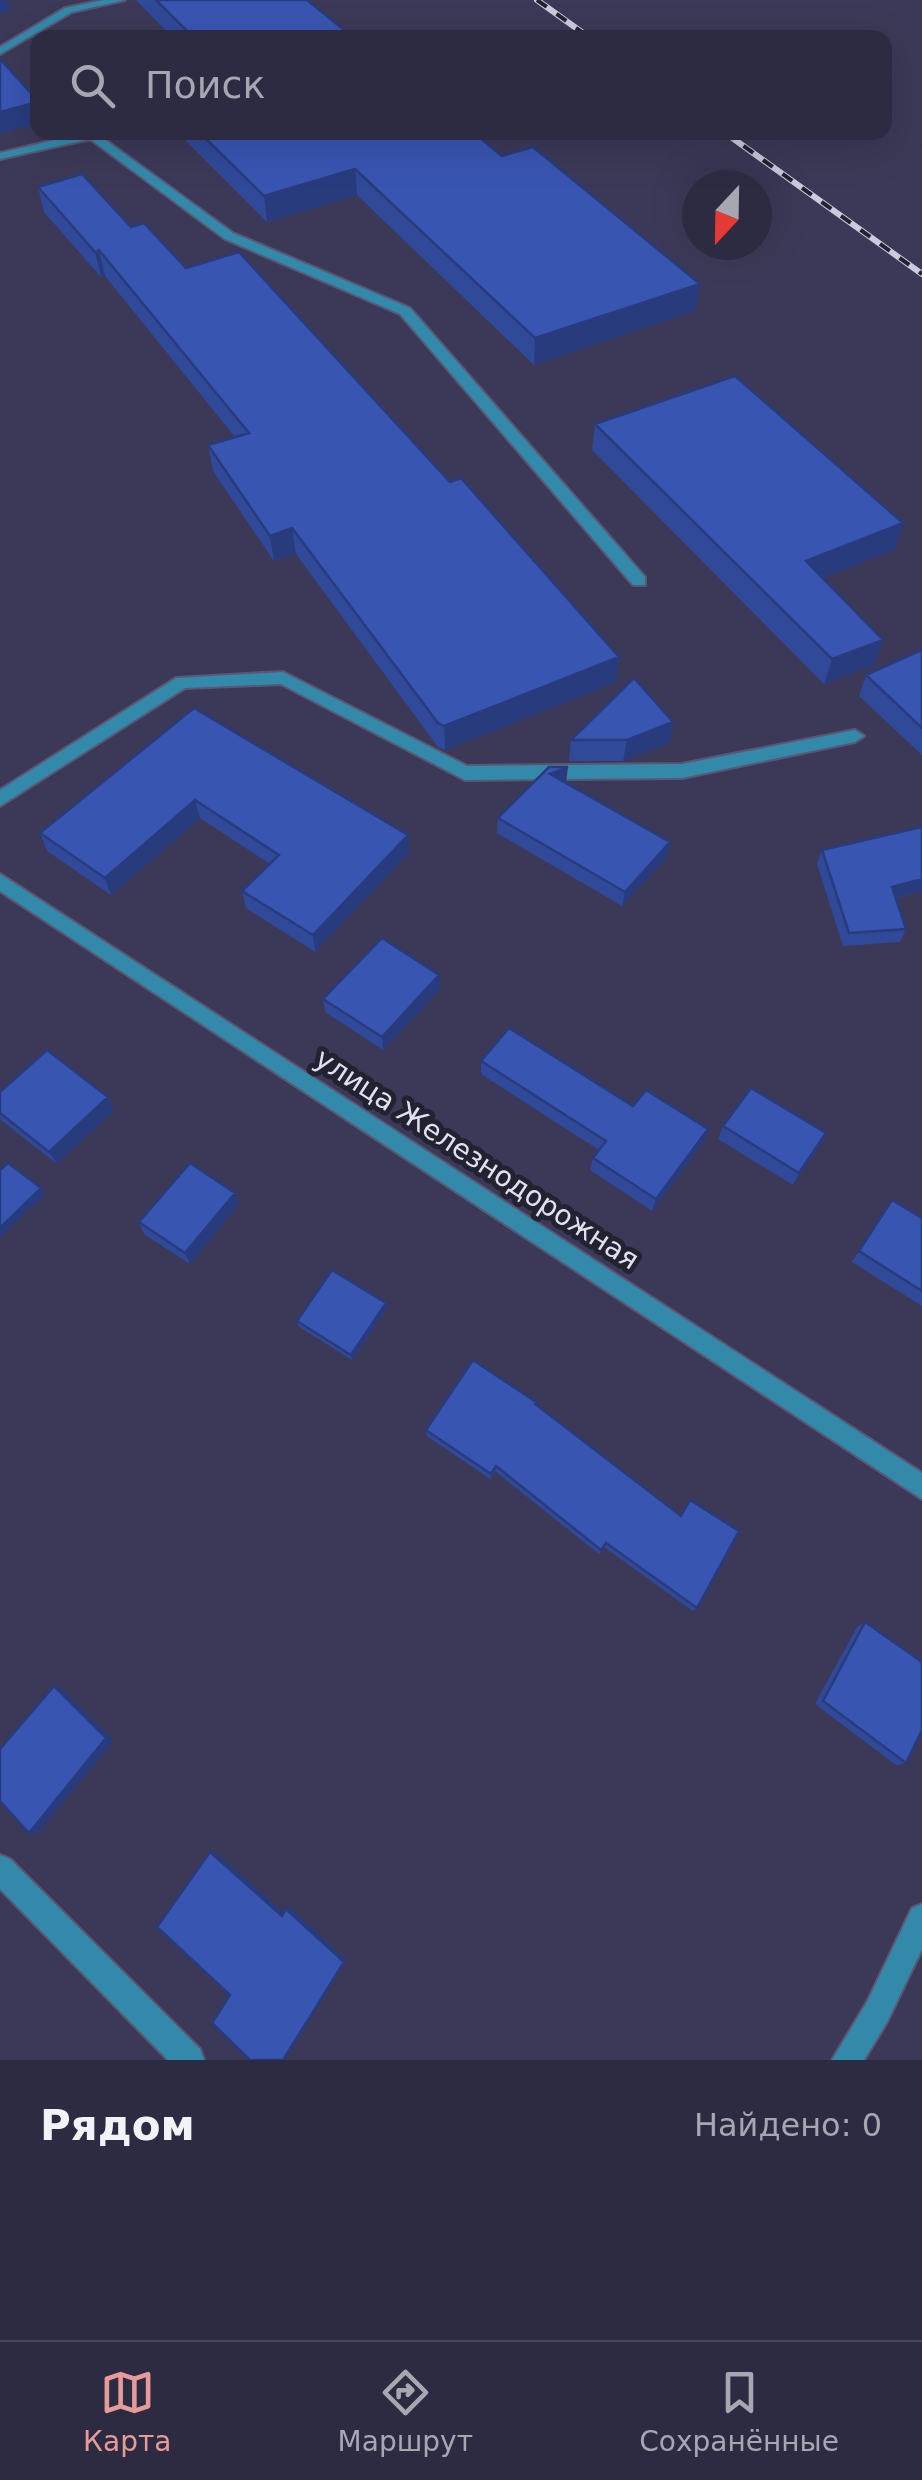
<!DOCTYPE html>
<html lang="ru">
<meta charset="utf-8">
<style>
:root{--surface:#2d2b42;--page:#353349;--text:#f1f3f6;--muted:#a7a7b2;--line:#48475b;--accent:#e69b98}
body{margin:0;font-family:"DejaVu Sans",sans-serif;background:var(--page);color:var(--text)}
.compass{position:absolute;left:682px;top:170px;width:90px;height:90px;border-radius:50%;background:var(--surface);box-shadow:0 10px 40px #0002;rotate:202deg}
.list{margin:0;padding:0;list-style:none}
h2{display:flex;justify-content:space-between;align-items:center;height:130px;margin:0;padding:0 40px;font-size:42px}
h2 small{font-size:32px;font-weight:400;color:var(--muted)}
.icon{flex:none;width:55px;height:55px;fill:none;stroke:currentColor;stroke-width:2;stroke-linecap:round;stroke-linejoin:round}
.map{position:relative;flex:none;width:922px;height:2060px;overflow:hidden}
.search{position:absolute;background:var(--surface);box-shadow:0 10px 40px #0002;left:30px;right:30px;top:30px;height:110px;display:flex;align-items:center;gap:25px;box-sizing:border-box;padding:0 35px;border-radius:20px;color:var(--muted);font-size:38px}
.sheet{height:280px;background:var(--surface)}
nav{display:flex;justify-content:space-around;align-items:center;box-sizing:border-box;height:140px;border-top:2px solid var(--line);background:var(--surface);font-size:28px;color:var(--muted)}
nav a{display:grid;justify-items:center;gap:5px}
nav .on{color:var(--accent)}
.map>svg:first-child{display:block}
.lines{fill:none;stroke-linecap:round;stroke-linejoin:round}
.lane-casing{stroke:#5a5774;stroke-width:4}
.street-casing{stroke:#5a5774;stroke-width:4}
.lane{fill:#3389aa;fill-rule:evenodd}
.street{fill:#3389aa;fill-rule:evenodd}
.rail-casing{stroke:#cbcadf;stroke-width:6}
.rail{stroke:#232230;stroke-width:4;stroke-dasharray:12;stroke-linecap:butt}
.wall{fill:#314999}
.shaded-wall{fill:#283c7d}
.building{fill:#3955b2;stroke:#283c7d;stroke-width:2.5}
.labels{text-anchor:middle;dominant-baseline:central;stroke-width:10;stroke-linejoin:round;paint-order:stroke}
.street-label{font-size:28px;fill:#e1e1f4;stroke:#232230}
</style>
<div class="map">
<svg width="922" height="2060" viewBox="0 0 922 2060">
<rect width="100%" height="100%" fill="#3c3958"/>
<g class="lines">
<defs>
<path id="lane" d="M104,0H125L72,12L0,54V47L65,8Z
M88,132L96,133L233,233L410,308L645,577V585H633L400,314L225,239L90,139L0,159V153Z
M283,672L467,766L682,764L855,730L864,736L855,742L682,778L465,780L281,684L185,688L0,806V790L176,678Z
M922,1904V1949L887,2022L864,2060H832L867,2002L912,1908Z"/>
<path id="street" d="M0,874L922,1473V1499L0,891Z
M0,1855L10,1859L200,2049L204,2060H168L0,1889Z"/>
</defs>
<use href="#lane" class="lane-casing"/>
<use href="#street" class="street-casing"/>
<use href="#lane" class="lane"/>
<use href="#street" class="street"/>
<defs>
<path id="rail" d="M537,0L590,38
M724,132L922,274"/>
</defs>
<use href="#rail" class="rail-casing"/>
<use href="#rail" class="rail"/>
</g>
<path class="wall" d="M136,0H307L354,38H173Z
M177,132H473L696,310L534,365L357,195L267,222Z
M38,187L131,227L186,268L450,482L619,657L616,682L445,750L438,747L296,554L274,561L213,471L208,445L235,437L105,276L101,277L44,212Z
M595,424L903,523L895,549L822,578L883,640L874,665L824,684L592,450Z
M922,650V755L859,696L866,675Z
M194,708L409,853L315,952L246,908L242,891L270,864L200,818L111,895L47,851L40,833Z
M673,722L669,743L623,761H569L571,740Z
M566,783L667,857L622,906L497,833L498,818Z
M822,850L922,891L896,898L906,929L900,942L843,946L817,864Z
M440,989L383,1050L325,1012L323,999Z
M481,1061L633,1106L704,1141L652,1211L590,1170L593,1158L599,1150L481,1074Z
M0,1092L108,1097L114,1110L57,1164L0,1119Z
M723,1126L826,1133L820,1145L793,1185L718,1139Z
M892,1200L922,1218V1306L852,1262Z
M239,1204L190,1264L144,1234L139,1222Z
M386,1303L387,1308L352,1360L298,1326L297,1321Z
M536,1405L697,1608L693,1611L604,1547L599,1554L495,1471L490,1479L427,1436L426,1430Z
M865,1622L906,1763L896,1765L815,1704L857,1627Z"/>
<path class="shaded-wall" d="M0,0H8L10,11L0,13Z
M38,102V124L0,133V112Z
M355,169L357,195L267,222L264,196Z
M99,250L105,276L101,277L95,252Z
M700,284L696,310L534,365L535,338Z
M903,523L895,549L800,587L806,561Z
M292,528L296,554L274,561L270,536Z
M883,640L874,665L824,684L832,659Z
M619,657L616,682L445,750L444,726Z
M673,722L669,743L623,761L627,740Z
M568,767L566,783L550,774Z
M195,800L200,818L111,895L105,878Z
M408,835L409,853L315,952L313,935Z
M670,842L667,857L622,906L625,892Z
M922,879V891L886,900L892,887Z
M439,975L440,989L383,1050L382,1037Z
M108,1097L114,1110L57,1164L49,1152Z
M708,1129L704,1141L652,1211L656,1199Z
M826,1133L820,1145L793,1185L799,1173Z
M41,1188L45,1194L0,1238V1228Z
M235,1193L239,1204L190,1264L185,1253Z
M386,1303L387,1308L352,1360L351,1355Z
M54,1686L63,1690L114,1741L38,1833H29Z
M215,1851L285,1914L282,1916L210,1852Z
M290,1907L346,1960L283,2060L286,1909Z"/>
<path class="building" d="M156,0H307L354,38H194Z
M0,59L38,101V102L0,112Z
M199,132H473L502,156L533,147L700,284L535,338L355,169L264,196Z
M82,174L131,227L144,223L186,268L239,252L450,482L461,478L619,657L444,726L438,723L292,528L270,536L208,445L249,433L99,250L95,252L38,187Z
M735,376L903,523L806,561L883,640L832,659L595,424Z
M922,650V728L866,675Z
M634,678L673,722L627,740H571Z
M194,708L408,835L313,935L242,891L279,855L195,800L105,878L40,833Z
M549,767H568L550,774L670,842L625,892L498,818Z
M922,827V879L892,887L906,929L849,933L822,850Z
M382,938L439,975L382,1037L323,999Z
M509,1028L633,1106L646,1090L708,1129L656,1199L593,1158L606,1141L481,1061Z
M47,1050L108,1097L49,1152L0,1113V1092Z
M751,1088L826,1133L799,1173L723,1126Z
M8,1163L41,1188L0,1228V1170Z
M190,1163L235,1193L185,1253L139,1222Z
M892,1200L922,1218V1291L859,1251Z
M332,1270L386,1303L351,1355L297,1321Z
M473,1360L536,1402L535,1404L681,1516L690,1500L739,1531L697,1608L606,1543L601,1550L496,1466L491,1474L426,1430Z
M865,1622L922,1662V1730L906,1763L823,1701Z
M54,1686L106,1738L29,1833L0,1801V1749Z
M210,1852L282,1916L286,1909L344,1962L283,2060H250L212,2023L230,1995L157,1927Z"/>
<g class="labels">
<g class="street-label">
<text transform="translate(477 1159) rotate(33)">улица Железнодорожная</text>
</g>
</g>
</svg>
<svg class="compass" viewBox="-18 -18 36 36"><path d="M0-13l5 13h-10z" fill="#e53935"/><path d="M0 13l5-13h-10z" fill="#a7a7b2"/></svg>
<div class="search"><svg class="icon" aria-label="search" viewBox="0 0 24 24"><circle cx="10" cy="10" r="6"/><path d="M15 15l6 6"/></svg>Поиск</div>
</div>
<section class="sheet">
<h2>Рядом<small>Найдено: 0</small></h2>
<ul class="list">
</ul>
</section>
<nav>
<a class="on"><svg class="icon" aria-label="map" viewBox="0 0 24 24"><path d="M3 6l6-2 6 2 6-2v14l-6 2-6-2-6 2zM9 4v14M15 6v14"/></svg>Карта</a>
<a><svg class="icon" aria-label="directions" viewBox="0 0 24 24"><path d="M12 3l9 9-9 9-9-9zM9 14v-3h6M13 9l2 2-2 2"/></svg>Маршрут</a>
<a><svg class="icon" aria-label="saved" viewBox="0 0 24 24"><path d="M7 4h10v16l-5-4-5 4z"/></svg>Сохранённые</a>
</nav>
